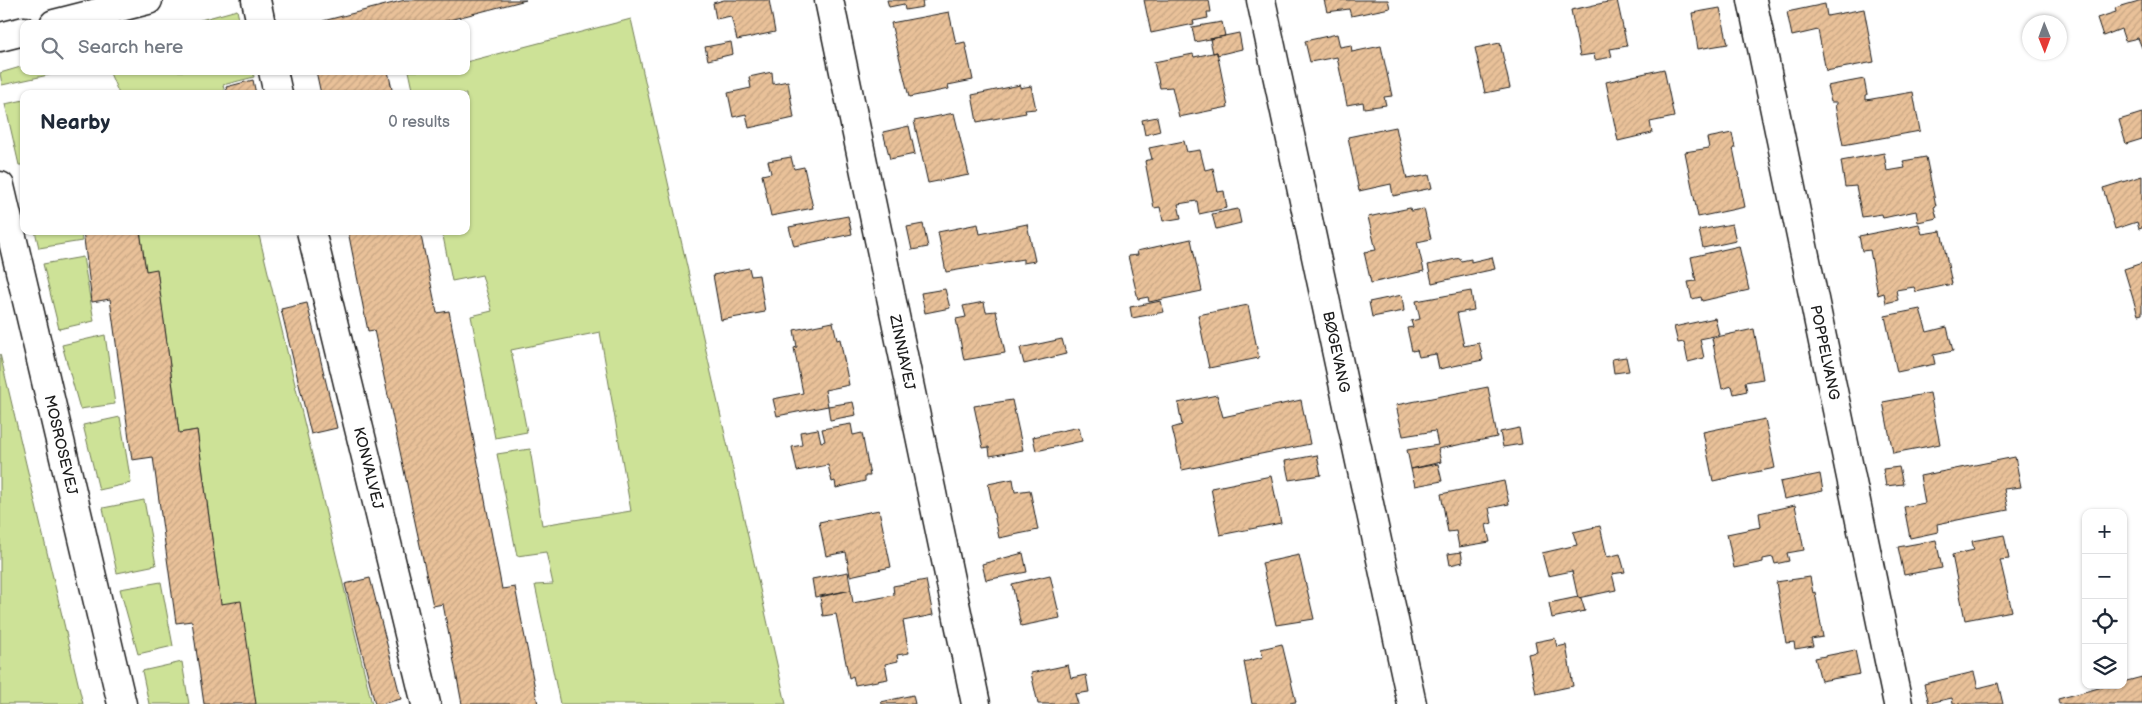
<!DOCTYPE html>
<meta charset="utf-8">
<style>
:root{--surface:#fff;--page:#f6f6f7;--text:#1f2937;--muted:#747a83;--line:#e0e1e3}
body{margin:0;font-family:"Balsamiq Sans",sans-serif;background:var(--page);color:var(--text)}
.controls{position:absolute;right:15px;bottom:15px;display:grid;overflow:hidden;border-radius:10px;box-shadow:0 1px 4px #0004}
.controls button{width:45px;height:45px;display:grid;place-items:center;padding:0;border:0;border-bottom:1px solid var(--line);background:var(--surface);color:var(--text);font:25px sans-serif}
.compass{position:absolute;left:2022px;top:15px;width:45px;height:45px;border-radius:50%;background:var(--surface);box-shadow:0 1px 4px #0004;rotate:179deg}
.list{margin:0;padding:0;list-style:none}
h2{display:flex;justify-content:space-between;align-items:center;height:65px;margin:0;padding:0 20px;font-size:21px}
h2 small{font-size:16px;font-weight:400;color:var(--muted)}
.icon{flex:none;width:28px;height:28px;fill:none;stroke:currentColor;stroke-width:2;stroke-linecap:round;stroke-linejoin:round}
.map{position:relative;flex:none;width:2142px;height:704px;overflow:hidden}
.search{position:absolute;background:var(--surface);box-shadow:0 1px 4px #0004;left:20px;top:20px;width:450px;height:55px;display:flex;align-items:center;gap:12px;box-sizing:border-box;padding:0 18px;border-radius:10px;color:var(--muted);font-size:19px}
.panel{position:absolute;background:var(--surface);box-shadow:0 1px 4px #0004;left:20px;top:90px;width:450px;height:145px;border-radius:10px}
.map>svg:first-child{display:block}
.garden{fill:#cde297;stroke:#747f5a}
.building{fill:url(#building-hatch);stroke:#1c1c1c}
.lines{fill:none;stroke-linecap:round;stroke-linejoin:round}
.minor-casing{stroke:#1c1c1c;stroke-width:31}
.minor{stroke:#fff;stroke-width:28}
.labels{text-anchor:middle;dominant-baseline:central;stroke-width:4;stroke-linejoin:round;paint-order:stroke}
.street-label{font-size:15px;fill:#1c1c1c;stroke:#fff}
</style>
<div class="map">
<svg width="2142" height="704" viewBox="0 0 2142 704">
<defs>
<pattern id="building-hatch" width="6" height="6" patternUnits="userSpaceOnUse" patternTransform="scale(1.25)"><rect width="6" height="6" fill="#e9c199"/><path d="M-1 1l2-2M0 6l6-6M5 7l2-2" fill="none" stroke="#c7a583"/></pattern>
</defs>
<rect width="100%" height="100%" fill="#fff"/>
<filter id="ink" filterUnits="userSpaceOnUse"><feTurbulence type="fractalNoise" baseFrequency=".02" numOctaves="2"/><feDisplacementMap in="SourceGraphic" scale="10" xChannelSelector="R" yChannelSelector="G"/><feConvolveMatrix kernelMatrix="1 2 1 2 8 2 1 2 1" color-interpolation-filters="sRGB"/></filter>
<g filter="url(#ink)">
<path class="garden" d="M237,10L240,24H186Z
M631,19L786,704H560L535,585L553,584L546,552L517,556L497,454L530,449L542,525L631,511L600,332L511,350L527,432L495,438L471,316L492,311L482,275L452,281L442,231H466V94H414L409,71H466V62Z
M24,66V71H67L2,85L0,73Z
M109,71H253L254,77L223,85L225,94H119Z
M24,100V165H19L5,104Z
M35,231H81L82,241L39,248Z
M140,231H258L372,704H255L221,604L197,430L179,433L157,270L146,271Z
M83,257L94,321L59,329L43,264Z
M105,335L115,404L80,409L62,345Z
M0,354L83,704H0Z
M120,417L131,483L99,490L83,425Z
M144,500L156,565L117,573L103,508Z
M161,582L173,646L138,654L120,589Z
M182,662L189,704H149L142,671Z"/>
<path class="building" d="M405,0H526L434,24H323V21Z
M724,0H769L775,32L737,40L731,16L716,19L713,3Z
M887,0H926L922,1L923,7L905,10L904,4L889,7Z
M1144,0H1209L1211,12H1207L1208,18L1193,21L1194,24L1151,33Z
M1324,0H1388L1390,8L1351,16L1349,9L1327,12Z
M1617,0L1627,46L1610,49L1612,57L1595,60L1594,54L1580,56L1571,10Z
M2142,0V48L2138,38L2125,41L2121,29L2103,36L2097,18L2116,12L2115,8Z
M1825,4L1827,16L1864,9L1874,62L1826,71L1818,30L1792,36L1787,12Z
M1720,8L1728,44L1698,49L1692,13Z
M949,12L956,44L965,42L973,80L948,85L949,89L909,97L891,23Z
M1222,22L1225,36L1195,42L1192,27Z
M1239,33L1242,49L1217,55V52L1213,53L1210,39Z
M1337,34L1340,47L1351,45L1352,52L1381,46L1392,96L1384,97L1386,105L1364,108L1363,102L1347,105L1337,57L1310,62L1305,41Z
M731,42L733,54L708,60L705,47Z
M1500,43L1510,88L1485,93L1475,48Z
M1217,52L1228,107L1179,117L1172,87L1160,88L1154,62L1193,54L1194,57Z
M1664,69L1674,117L1650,122L1652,133L1618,141L1606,82Z
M316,71H388L393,94H321Z
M772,72L773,84L788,81L794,118L749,128L746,114L733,117L728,93L751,88L749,77Z
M1864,79L1867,95H1866V100L1913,92L1920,131L1843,145L1835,105L1837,104V102H1831L1827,86Z
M253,80L256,94H228L226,87Z
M1020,85V88L1031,86L1036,109L1025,110L1026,113L977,122L972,95Z
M954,113L969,175L928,183L914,121Z
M2142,113V139L2126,144L2119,120Z
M1157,117L1160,131L1145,135L1142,120Z
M909,126L915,154L890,159L883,132Z
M1396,127L1407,179L1429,175L1432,188L1393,196L1391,184L1359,191L1348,137Z
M1732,133L1735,148H1733L1745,207L1698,217L1685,152L1709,148L1707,138Z
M1184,141L1187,152L1200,150L1205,170L1213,168L1218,192L1224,191L1227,208L1199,214L1197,201L1178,204L1181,218L1163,221L1160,207L1154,208L1145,161L1152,159L1149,148Z
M1884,153L1887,171L1905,168L1903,161L1926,157L1936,206L1934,207L1937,218L1918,222L1916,211L1883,218L1882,214L1862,217L1856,186L1845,187L1841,161Z
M791,157L794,169L804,167L813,208L771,216L762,175L771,173L768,161Z
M2142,176V228L2139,229L2137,222L2115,229L2103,188Z
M1410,208L1411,211L1424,209L1431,239L1417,242L1424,271L1371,283L1364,252L1376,250L1368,217Z
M1238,209L1241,223L1216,229L1212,214Z
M848,216L852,234L794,246L789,227Z
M923,224L928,247L912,250L907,227Z
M978,224L980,234L1027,224L1035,261L1023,263V259L946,272L938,232Z
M1732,224L1736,241L1703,248L1699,230Z
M1919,224L1922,234L1941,231L1952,284L1916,292L1914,287L1896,290L1898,300L1886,303L1884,293L1878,295L1870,250L1862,251L1859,236Z
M83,231H140L146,271L157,269L179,433L197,430L221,604L241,601L256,704H204L192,621L176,623L153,457L132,460L110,299L92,302Z
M348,231H420L437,313L449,311L502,589L515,587L538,704H462L443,604L433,606L374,330L368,331Z
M1191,239L1202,291L1149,302L1148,297L1138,299L1128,256L1138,255L1137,251Z
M1739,246L1749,290L1702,301L1701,297L1692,299L1688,282L1696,281L1691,257Z
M1492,257L1495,269L1432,283L1428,265L1460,258L1461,261L1471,259V262Z
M2142,263V314L2138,315L2124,269Z
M749,268L751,276L759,275L765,312L721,320L713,275Z
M945,289L950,308L925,313L921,293Z
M1471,291L1474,310L1457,313L1464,346L1479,343L1483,360L1439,369L1436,354L1419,357L1417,350L1412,351L1407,328L1413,327L1411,321L1420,319L1416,301Z
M1402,295L1404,311L1372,317L1369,302Z
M1161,301L1164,312L1132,318L1130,307Z
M984,302L986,312L996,311L1005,353L964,360L956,319L966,317L963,306Z
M307,303L337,428L311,434L281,309Z
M1248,305L1259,358L1209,368L1198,315Z
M1920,309L1927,332L1947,327L1953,351L1933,355L1935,364L1897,372L1885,316Z
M1715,318L1719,335L1700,339L1704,358L1688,362L1684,342L1678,343L1674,327Z
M833,322L837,340L840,339L849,385L825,390L828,406L777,416L773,399L803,393L794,348L797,347L794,330Z
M1754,329L1763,379L1745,382L1747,391L1734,394L1732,386L1722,389L1712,338Z
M1062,339L1066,354L1024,364L1020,348Z
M1626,357L1629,371L1614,373L1612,359Z
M1488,387L1497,437L1438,449L1441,462L1411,469L1407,450L1438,445L1435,431L1403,436L1396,405Z
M1930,393L1940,444L1893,453L1883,402Z
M1217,395L1223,417L1301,400L1310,444L1182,470L1172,428L1182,425L1178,403Z
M1012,400L1023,450L990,456L989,447L983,448L974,406Z
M853,402L856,415L830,420L828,406Z
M1765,419L1775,468L1713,481L1703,432Z
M851,424L853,435L862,433L870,476H865V481L836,488L835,481L832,482L828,465L797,471L792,447L802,445L800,432L818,429L821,442L825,441L822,429Z
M1079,427L1082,441L1036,451L1033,437Z
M1519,428L1522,444L1503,447L1500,432Z
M1317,455L1321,475L1289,480L1285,461Z
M2015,457L2021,487L2004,489L2008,510L1937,524L1938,532L1910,538L1904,507L1925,503L1920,476Z
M1438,464L1442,481L1415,486L1411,469Z
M1899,467L1903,484L1886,486L1883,469Z
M1820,474L1823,491L1784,499L1780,482Z
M1271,476L1281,523L1220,535L1211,488Z
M1013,479L1015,492L1030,490L1038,530L999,538L988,484Z
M1504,481L1509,504L1489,508L1492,523L1486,525L1490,542L1459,547L1456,531L1448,532L1441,494Z
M1795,505L1804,550L1787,553L1789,561L1775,564L1773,557L1763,559V562L1734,568L1727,534L1761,527L1759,513Z
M879,510L891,567L850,576L846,552L826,556L819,522Z
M1600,526L1607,557L1620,554L1625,572L1612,574L1616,590L1578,598L1572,571L1548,576L1542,553L1577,545L1573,532Z
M2004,535L2009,559L2000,560L2012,611L1965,620L1952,555L1974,550L1972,541Z
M1936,540L1942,568L1904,575L1898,547Z
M1461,552L1463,562L1450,565L1448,554Z
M1023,553L1027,572L986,580L982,564Z
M1299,555L1314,619L1276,625L1262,563Z
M848,572L851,590L815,597L812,579Z
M1050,575L1060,618L1021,626L1012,584Z
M1810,577L1813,593L1815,592L1823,637L1811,639L1813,646L1795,649L1794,642L1786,643L1776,582Z
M370,578L401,699L381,704H375L345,584Z
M926,580L933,615L903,621L909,653L897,655L898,661L885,664L888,679L855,685L853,676L849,678L836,614L823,616L820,597L851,590L853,603L894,595L893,586Z
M1578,597L1581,598L1585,611L1552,618L1549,603Z
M1555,638L1557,647L1566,645L1573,686L1536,694L1528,654L1537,652L1535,642Z
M1282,644L1296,702L1282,704H1252L1244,662L1263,657L1261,649Z
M1855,650L1860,674L1821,681L1815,658Z
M1068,665L1071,678L1086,675L1089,692L1075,694L1078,704H1038L1031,673Z
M1974,672L1978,688L1998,683L2003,704H1953L1952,698L1929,703L1924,684Z
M2142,677V704H2059L2058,699L2110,685H2123V682Z
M913,695L915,704H882L881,702Z"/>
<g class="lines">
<defs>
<g id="minor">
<path d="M256,0L261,24"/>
<path id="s1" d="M829,0L976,704"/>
<path id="s2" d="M1261,0L1412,704"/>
<path id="s3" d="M1752,0L1898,704"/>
<path d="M54,24L148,0"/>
<path d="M0,37L24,31"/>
<path d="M273,71L278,94"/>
<path id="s4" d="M0,186L122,704"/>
<path id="s5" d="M311,231L426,704"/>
</g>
</defs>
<use href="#minor" class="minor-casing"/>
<use href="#minor" class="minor"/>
</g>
</g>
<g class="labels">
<g class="street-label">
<text stroke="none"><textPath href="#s1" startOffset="360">ZINNIAVEJ</textPath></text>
<text stroke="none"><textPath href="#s2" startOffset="360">BØGEVANG</textPath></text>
<text stroke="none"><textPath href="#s3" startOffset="360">POPPELVANG</textPath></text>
<text stroke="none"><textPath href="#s4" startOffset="266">MOSROSEVEJ</textPath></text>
<text stroke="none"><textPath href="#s5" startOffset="244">KONVALVEJ</textPath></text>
</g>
</g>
</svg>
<div class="controls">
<button>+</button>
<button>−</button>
<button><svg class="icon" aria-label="locate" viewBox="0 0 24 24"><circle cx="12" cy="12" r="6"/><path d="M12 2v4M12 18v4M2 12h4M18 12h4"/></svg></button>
<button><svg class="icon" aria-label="layers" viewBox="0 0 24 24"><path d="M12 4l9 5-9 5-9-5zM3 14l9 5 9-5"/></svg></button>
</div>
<svg class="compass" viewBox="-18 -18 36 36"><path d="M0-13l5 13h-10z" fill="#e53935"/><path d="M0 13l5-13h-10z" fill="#747a83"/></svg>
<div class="search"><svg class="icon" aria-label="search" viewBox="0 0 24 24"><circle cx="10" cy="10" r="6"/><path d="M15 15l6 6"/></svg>Search here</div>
<section class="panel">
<h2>Nearby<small>0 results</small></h2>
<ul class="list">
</ul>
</section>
</div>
